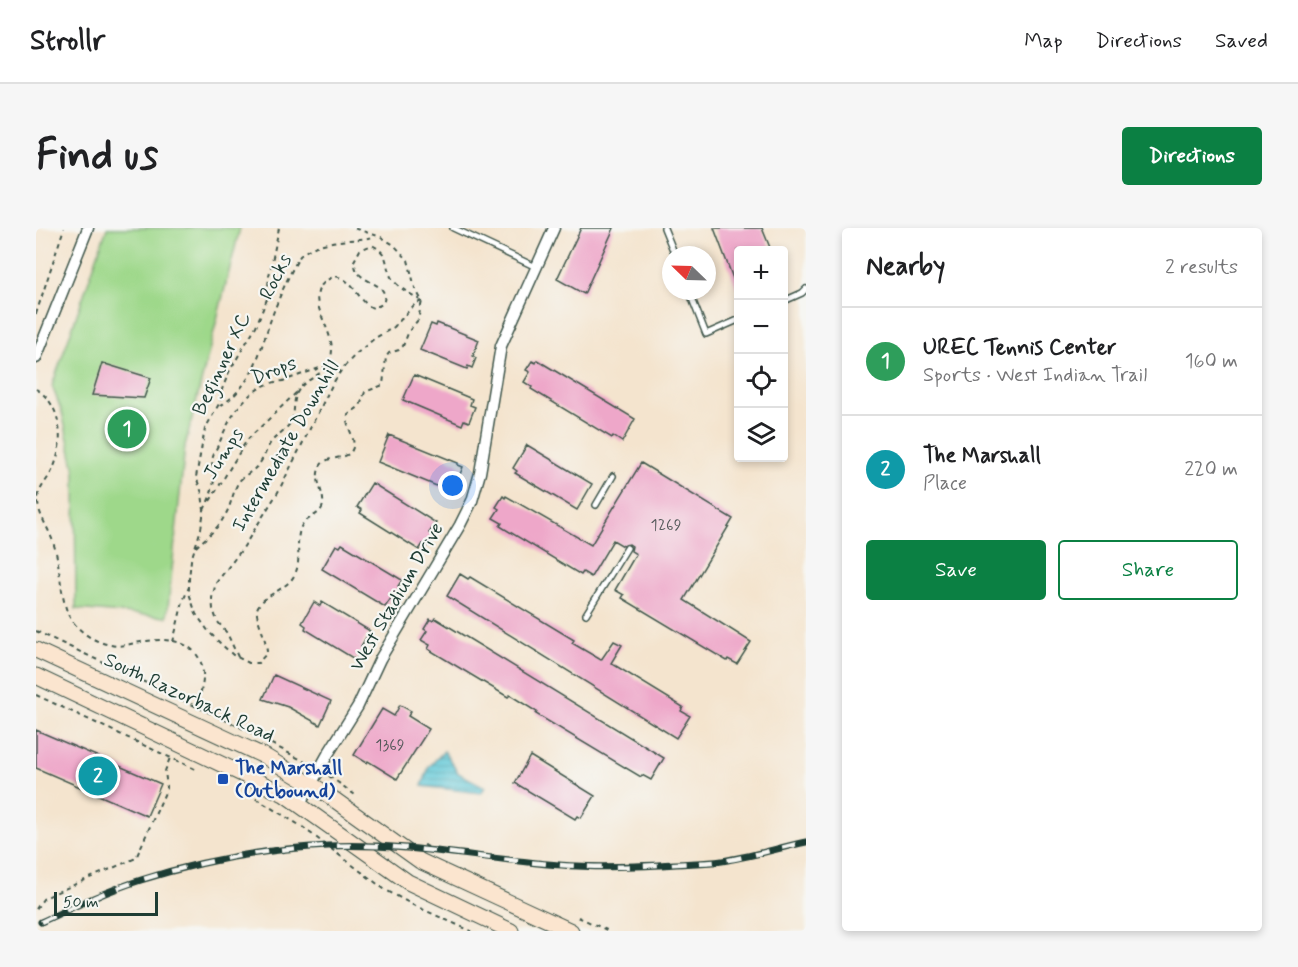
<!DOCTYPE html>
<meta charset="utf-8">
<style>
:root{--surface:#fff;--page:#f6f6f6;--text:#202124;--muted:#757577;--line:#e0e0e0;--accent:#0b8043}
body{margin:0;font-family:Mynerve,sans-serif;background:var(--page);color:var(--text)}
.controls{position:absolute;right:18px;top:18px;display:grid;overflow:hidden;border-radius:6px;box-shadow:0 3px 9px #0003}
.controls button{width:54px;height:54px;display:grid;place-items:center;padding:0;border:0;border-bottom:2px solid var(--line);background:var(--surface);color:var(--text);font:30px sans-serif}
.compass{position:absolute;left:626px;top:18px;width:54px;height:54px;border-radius:50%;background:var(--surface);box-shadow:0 3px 9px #0003;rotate:293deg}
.scale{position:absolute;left:18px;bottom:15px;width:104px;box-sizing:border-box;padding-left:6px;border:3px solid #1f3d34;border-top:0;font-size:16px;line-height:21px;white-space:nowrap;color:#1f3d34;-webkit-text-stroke:4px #f6f6f2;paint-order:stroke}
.you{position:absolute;left:417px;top:258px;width:21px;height:21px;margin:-15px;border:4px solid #fff;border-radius:50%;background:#1a73e8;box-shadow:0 0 0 9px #1a73e833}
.badge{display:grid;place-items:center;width:39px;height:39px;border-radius:50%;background:var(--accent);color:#fff;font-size:20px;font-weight:700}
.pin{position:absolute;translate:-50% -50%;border:3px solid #fff;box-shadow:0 2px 6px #0006}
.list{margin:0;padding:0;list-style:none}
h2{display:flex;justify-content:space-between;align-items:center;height:78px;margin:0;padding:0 24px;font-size:26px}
h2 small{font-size:20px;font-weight:400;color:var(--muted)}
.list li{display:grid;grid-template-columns:39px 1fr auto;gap:18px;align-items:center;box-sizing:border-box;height:108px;padding:0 24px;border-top:2px solid var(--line)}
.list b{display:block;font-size:22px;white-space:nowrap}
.list p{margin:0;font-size:20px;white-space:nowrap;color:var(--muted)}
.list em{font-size:20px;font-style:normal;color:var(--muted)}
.actions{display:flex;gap:12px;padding:18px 24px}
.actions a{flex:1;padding:14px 0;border:2px solid var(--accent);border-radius:6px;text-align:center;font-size:21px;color:var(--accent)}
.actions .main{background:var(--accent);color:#fff}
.icon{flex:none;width:33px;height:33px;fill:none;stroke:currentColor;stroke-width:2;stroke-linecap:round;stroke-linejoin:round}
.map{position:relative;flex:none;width:770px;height:703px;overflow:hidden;border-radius:6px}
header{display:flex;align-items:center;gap:36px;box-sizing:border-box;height:84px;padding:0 30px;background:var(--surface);border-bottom:2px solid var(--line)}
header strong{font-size:28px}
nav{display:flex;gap:33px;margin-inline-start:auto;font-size:21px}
.intro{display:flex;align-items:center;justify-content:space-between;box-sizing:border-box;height:144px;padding:0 36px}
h1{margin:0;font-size:42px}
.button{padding:15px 27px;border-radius:6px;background:var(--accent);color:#fff;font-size:21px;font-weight:700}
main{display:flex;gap:36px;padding:0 36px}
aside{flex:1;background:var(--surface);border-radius:6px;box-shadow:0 3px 9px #0003}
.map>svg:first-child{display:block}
.grass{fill:#9ed88a;stroke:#5e8a5f;stroke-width:1.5}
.water{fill:url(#water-rules);stroke:#3e8286;stroke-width:1.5}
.building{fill:#eea7c9}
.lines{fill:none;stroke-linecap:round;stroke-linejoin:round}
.service-casing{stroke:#3f564b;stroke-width:8}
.minor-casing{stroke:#3f564b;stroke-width:13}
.secondary-casing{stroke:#3f564b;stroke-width:17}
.path{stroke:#3f564b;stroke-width:2;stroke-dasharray:4.5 4.5;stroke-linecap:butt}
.service{stroke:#fff;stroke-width:5}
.minor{stroke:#fff;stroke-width:10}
.secondary{stroke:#fbe5cf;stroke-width:15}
.rail-casing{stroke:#1f3d34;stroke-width:7}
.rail{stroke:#f6f6f2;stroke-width:4.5;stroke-dasharray:14;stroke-linecap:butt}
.transit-dot{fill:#1a4fb4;stroke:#f6f6f2;stroke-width:2}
.labels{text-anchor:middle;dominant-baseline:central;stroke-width:4.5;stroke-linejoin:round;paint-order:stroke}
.number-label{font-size:16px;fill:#535859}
.street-label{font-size:20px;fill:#1f3d34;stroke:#f6f6f2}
.transit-label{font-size:20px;font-weight:bold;fill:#164399;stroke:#f6f6f2;text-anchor:start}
</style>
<header>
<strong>Strollr</strong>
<nav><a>Map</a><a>Directions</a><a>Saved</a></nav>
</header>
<div class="intro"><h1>Find us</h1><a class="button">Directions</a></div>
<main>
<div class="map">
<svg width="770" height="703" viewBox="0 0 770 703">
<defs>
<pattern id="water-rules" width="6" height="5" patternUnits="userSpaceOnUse" patternTransform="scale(1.5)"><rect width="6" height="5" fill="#5cc7d7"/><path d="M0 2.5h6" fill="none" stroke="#4ba3af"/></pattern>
</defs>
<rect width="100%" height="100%" fill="#f6f6f2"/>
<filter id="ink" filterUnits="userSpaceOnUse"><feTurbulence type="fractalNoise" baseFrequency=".0167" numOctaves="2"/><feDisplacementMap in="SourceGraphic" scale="12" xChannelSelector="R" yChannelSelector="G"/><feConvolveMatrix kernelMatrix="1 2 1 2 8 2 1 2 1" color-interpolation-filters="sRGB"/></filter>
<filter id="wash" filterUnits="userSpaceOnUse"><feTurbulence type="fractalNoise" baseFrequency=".008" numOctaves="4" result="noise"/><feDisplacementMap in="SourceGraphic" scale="24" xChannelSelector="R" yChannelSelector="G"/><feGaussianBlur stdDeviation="1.35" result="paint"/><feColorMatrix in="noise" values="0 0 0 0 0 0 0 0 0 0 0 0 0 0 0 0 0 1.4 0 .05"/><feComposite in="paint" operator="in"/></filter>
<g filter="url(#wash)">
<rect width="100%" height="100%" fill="#f4e4ce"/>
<path class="grass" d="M71,0H204L149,218L131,389L40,381L39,243L26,184L16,158Z"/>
<path class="water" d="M408,523L422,545L449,559L445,565L386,558L393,539Z"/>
<g id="blocks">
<path class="building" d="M545,0H578L548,66L521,51Z
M678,0H726L735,22H702V61H701Z
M401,95L443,112L437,128L440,130L436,140L432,138L431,141L384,122L395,96L400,98Z
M501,132L599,191L586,214L577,208L576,210L495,161L496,159L488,154L494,144L490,142L496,133L500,135Z
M66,135L115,150L108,170L56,167Z
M378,147L436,171L434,177L439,179L433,194L428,192L426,197L367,172Z
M353,207L422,235V237L427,239L422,251L417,249L413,260L409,259L408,261L342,234Z
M491,217L556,256L541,282L479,245L481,243L477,240Z
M605,235L697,291L648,372L715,414L701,436L692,431L691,433L586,370L588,367L579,362L600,326L595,323L596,318L593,316L587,318L577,312L555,349L547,344L545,347L464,298L466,295L457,290L463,281L460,279L467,268L469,270L470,268L555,317Z
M336,255L400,295L393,305L398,308L391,318L387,316L383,322L324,285L326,282L321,279Z
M306,316L366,352L362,358L366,361L360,371L356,369L349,379L286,341L300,317L304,319Z
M424,346L432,351L434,349L538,412L536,415L565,432L578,413L586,417L575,435L647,479L645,483L654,488L640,510L411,368Z
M278,374L284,378L286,374L334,403L325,418L328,419L320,432L269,401L270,398L266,395Z
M399,390L628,530L615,552L606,547L605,549L500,486L501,484L474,467L472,469L392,421L394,417L385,412L391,403L388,401L394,391L397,393Z
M238,447L295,473L284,497L252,479L227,471Z
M364,477L375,483L372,488L393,501L361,551L332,533L331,535L318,527L346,481L358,488Z
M0,502L125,556L111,588L0,540Z
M494,528L559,568L545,590L541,588L539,591L479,555Z"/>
</g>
</g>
<g filter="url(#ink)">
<use href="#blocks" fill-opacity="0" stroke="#3f564b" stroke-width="1.5"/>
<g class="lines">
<defs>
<path id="service" d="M417,0L500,39
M628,0L639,27
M653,63L670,106L702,92
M748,73L766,65L770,61
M560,277L577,248
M550,386L591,320"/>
<path id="minor" d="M0,130L52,0
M264,576L292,526L322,478L344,431L424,297L436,273L444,245L465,118L518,0"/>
<path id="secondary" d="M0,422L230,529L289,565L384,633L535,703
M0,448L248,566L372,654L475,703"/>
</defs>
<use href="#service" class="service-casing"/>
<use href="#minor" class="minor-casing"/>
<use href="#secondary" class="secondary-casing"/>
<path class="path" d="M243,0L233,48L231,71L220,98L193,144L185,164L184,174L169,201L160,249L166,265L168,282L165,301L155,332L153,351V365L160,386L173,404L184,415L197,427L213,435H222L231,425C231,411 219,389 221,381C225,368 250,362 258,348C267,332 258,315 265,299C269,289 285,288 287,277C289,264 276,251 285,237C291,227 311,233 316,222C322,210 308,199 312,187L324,178L329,164L347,157L350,129L353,125L363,122L367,118L373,103L382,92L386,73L379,60L372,32L358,17L345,9L317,0
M0,86L28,0
M0,161C27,177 29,217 16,243C11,253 3,259 2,271C1,286 13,300 17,314C25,337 23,363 32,386C40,402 57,414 75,417C87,420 98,414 111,413C159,406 180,435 159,479
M184,178C220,156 224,119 238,83C245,65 254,44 264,28C283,10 314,14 338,9
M174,273L211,212L261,164
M168,282C173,272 177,262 178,251C178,245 176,238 176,232C178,224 182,218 185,211C196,184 215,155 247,153L292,137
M160,319C169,310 182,301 188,289C195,279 196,266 202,255C206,248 217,244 222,237C229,230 230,220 236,213C242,206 249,203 255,194C260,185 256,173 262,163C270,149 286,150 294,132C306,103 256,66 299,48C319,52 321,73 337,80L347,76C355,55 329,57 321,43C319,40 319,36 318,33L324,22L336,17C356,27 347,38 357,52C364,61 375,66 384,72
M0,403L206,500L273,536
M137,414L147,373L153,359
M202,429L191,405L181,393L177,381L176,370L180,355L207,320L242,264L296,157L306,141L320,126L339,110L358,99L379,76L386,73
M0,467L161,542
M293,548L322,569
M212,566L265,598L348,661L377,677L435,703
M388,617L398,622
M0,681L7,671L19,665L100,630L131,560L129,543L135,527
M542,689L573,703"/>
<use href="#service" class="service"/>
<use href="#minor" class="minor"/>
<use href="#secondary" class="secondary"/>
<defs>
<path id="rail" d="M5,694C37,679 70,663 105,652C165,633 229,621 292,618C376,614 458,634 541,638C574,640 607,638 640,636C655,635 671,635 686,633C714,629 742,620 770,614"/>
</defs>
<use href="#rail" class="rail-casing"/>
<use href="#rail" class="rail"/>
</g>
</g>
<rect class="transit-dot" x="181" y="545" width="12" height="12" rx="3"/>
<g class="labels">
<g class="number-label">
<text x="630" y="297">1269</text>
<text x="354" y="517">1369</text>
</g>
<g class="street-label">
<text transform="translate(240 49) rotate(-64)">Rocks</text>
<text transform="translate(186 136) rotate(-65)">Beginner XC</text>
<text transform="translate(238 143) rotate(-21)">Drops</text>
<text transform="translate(250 218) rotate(-60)">Intermediate Downhill</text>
<text transform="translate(188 226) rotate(-57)">Jumps</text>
<text transform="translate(361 369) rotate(-60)">West Stadium Drive</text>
<text transform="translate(153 470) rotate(25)">South Razorback Road</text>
</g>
<g class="transit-label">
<text x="199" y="540">The Marshall<tspan x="199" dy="23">(Outbound)</tspan></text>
</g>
</g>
</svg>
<div class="controls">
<button>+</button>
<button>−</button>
<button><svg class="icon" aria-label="locate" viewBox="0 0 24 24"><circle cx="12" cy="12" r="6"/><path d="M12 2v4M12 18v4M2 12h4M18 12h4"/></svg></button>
<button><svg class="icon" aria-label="layers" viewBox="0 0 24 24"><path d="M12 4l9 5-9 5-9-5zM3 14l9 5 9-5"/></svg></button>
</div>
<svg class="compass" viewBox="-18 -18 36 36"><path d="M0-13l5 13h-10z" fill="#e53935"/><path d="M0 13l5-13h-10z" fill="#757577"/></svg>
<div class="scale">50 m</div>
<div class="you"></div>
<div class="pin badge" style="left:91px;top:201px;background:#2e9e5b">1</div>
<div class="pin badge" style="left:62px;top:548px;background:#0f9aa8">2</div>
</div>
<aside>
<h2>Nearby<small>2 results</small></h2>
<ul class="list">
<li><span class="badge" style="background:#2e9e5b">1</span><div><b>UREC Tennis Center</b><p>Sports · West Indian Trail</p></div><em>160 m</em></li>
<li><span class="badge" style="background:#0f9aa8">2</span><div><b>The Marshall</b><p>Place</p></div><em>220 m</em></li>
</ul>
<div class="actions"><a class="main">Save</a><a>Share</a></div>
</aside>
</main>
